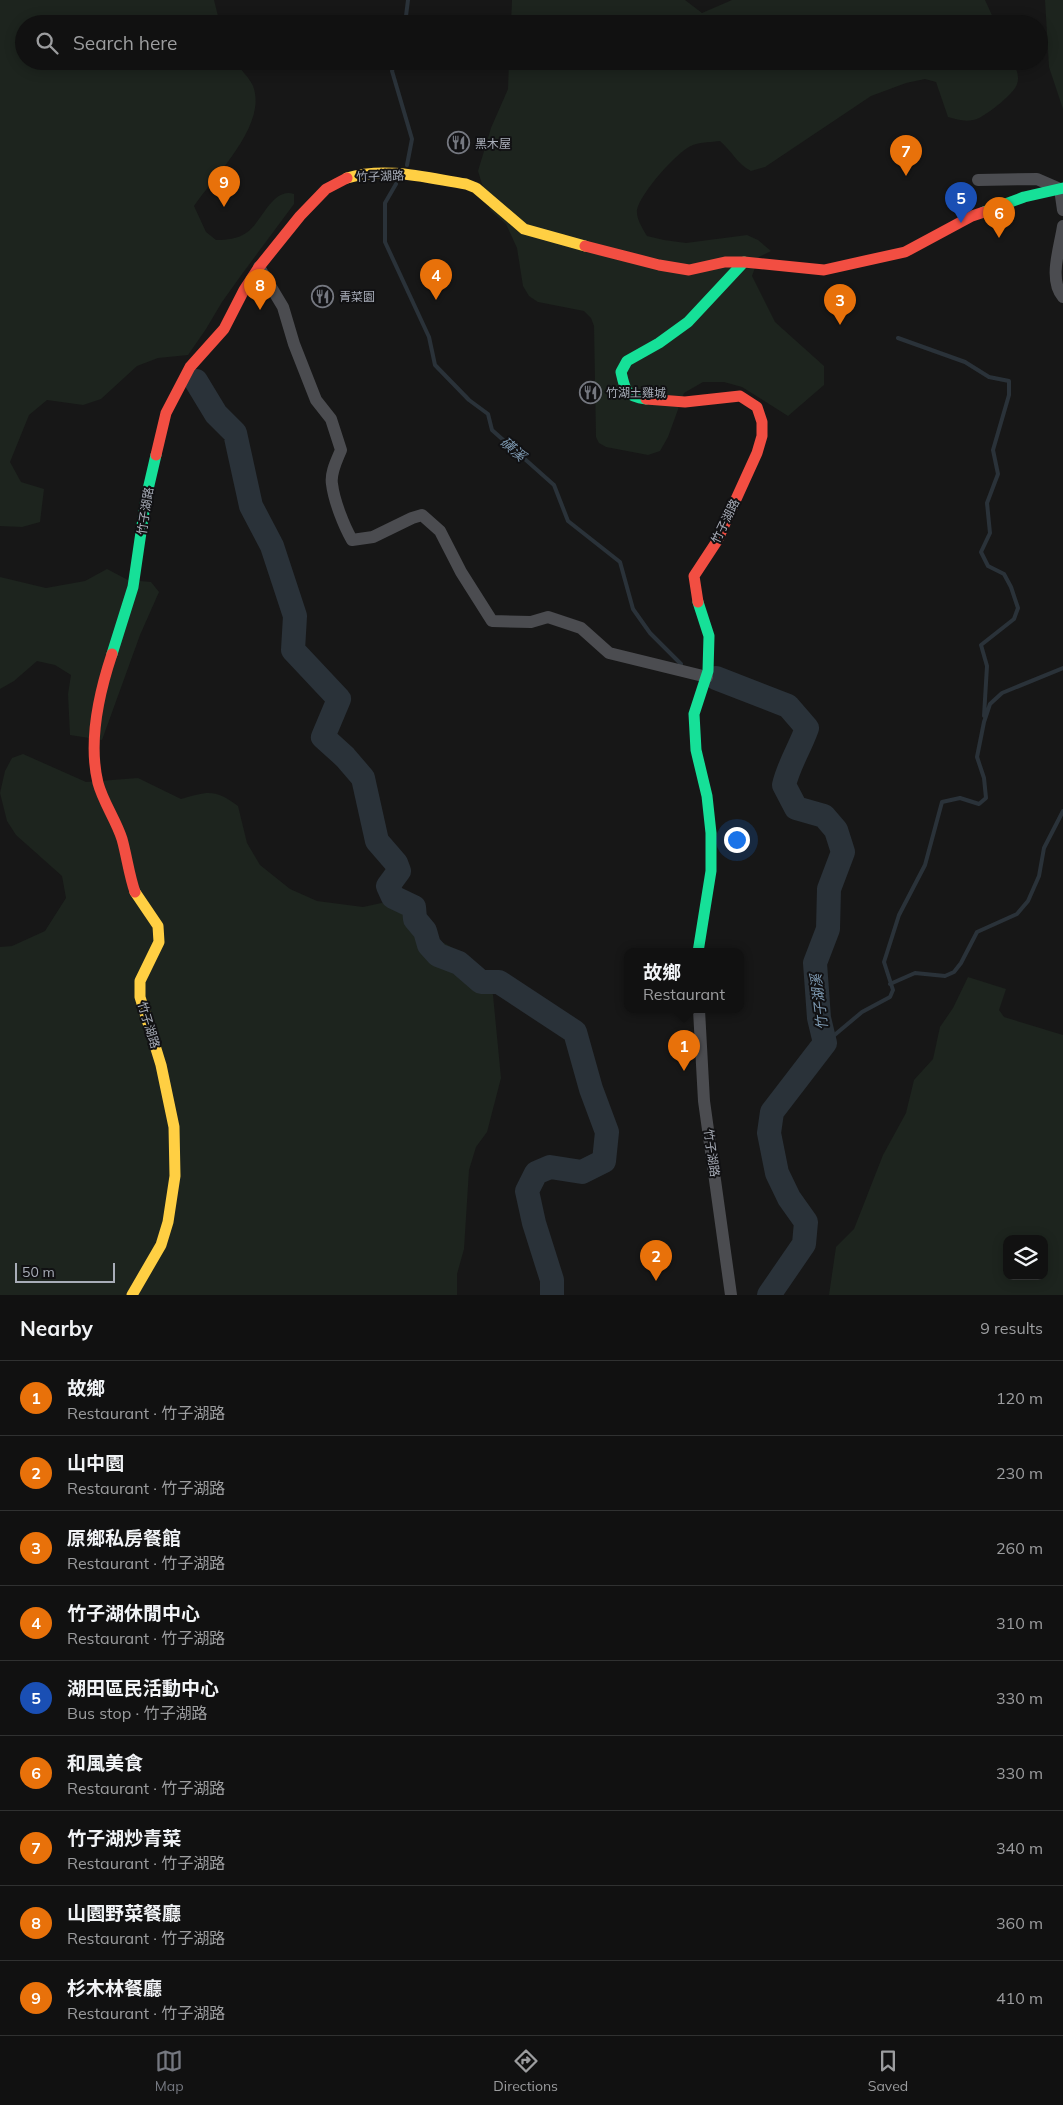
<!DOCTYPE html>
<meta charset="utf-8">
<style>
:root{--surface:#111;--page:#1e1f1f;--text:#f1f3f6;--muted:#9c9d9f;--line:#303131;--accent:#757880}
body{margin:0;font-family:Mulish,"Noto Sans TC",sans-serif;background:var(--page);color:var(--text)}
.controls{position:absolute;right:15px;bottom:15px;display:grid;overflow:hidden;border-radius:10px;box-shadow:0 2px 12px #0003}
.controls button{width:45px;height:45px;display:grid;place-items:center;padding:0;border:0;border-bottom:1px solid var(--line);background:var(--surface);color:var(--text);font:25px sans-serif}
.scale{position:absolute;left:15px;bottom:12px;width:100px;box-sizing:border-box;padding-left:5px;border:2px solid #a8adb8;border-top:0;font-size:14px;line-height:18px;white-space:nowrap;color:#a8adb8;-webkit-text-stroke:4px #111113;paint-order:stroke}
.you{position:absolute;left:736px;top:839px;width:18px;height:18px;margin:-12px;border:4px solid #fff;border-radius:50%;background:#1a73e8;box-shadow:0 0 0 8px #1a73e833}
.badge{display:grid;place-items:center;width:32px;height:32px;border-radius:50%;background:var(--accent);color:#fff;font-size:16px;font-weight:700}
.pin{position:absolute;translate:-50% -41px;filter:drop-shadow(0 1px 2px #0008)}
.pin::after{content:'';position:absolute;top:26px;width:18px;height:15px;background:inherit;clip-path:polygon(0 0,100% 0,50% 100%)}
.popup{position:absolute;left:624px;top:948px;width:120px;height:65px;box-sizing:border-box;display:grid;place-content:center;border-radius:10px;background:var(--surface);filter:drop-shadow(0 1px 4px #0005);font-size:16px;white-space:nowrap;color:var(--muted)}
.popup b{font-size:19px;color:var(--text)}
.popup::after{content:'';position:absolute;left:50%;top:100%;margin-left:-10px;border:10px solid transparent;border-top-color:var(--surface)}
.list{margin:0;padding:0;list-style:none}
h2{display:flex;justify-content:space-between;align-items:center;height:65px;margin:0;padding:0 20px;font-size:21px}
h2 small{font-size:16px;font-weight:400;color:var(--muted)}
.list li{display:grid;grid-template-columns:32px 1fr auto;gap:15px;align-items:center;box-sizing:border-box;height:75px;padding:0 20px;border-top:1px solid var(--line)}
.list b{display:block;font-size:19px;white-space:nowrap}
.list p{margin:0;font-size:16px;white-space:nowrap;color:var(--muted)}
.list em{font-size:16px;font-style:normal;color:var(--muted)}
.icon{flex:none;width:28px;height:28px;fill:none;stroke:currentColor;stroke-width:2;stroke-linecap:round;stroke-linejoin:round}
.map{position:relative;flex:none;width:1063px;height:1295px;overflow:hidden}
.search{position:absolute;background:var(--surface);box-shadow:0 2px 12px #0003;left:15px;right:15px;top:15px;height:55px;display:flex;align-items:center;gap:12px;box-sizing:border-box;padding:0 18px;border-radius:28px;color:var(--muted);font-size:19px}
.sheet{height:740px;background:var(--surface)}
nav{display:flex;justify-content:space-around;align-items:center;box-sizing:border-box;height:70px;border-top:1px solid var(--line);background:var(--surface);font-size:14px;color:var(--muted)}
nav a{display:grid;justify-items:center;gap:2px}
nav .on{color:var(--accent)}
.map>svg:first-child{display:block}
.green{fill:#1d241e;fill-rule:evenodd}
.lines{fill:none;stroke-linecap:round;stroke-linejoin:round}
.stream{stroke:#2a3239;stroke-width:4}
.river{stroke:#2a3239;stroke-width:24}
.street{stroke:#4b4c50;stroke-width:12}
.fast{stroke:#16e098;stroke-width:11}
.slow{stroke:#ffcf43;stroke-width:11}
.jam{stroke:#f24e42;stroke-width:11}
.labels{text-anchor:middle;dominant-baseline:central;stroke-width:4;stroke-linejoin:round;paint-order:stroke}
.poi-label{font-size:12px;fill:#a8adb8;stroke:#111113;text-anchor:start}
.street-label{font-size:12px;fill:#a8adb8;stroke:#111113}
.water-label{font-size:14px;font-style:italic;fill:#7f9bb3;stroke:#111113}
</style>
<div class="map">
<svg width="1063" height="1295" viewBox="0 0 1063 1295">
<rect width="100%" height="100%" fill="#171717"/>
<path class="green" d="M0,0H214L220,24H24V61H234C240,69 249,77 253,86C268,125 214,176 194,206L206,232L216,240C227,240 237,239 246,233C262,223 272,187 294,194V204L242,274L222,302L206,329L188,355L158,358L137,366L101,399L83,405L47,400L29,415L10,462L21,482L44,489L40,522L22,527L0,526Z
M512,0H685L702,13L732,0H985L996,24H511Z
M1045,0H1063V109L1049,67Z
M509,61H1013C1016,69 1020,76 1017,84C1014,94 989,113 979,118C969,123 958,120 948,117L936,82L925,79L906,83L871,96L765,167L751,171C738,165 731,150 720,141C712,142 701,142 693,145C677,151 640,194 637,210C636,219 643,229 647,236L664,240L686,243L747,235L758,240L771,251L759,257L752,276L775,322L824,366V385L788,416L742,387L724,382H703L684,393L668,437L660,451L648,455L606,447L599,443L596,437L594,326L591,318L584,311L538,302L529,296L523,286L517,248L506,224L490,210L478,171L491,128L508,89Z
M107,569L128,580L151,582L159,592L140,635L102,740L70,735L68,694L71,675L55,665L37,661L14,681L0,689V577L46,588L85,581Z
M23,754L86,782L138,778L181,799C209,791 215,789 238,806L247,843L260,865L290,889L317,901L363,907L386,902L404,907L442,942L466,955L485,974L493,995L501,1078L487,1132L476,1147L469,1170L464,1249L457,1274V1295H0V947L12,946L45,931L66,898L62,876L16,835L7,821L0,793L5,771L12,758Z
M968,977L1006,989L999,1010L1004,1017L1063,1035V1295H829L836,1247L854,1229L883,1155L906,1113L914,1080L933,1059L940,1027L953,1008ZM1007,1239H1044V1276H1007Z"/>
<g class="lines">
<path class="stream" d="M405,24L408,0
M395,61L392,71L412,139L407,165
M396,184L385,203V242L429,337L435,365L469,400L488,414L492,430L554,485L568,521L620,562L633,609L650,633L681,664
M898,338L965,362L989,377L1009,381V395L993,450L998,474L987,503L990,533L981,552L988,566L1004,574L1011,587L1018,608L1014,619L981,645L987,666L984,716
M890,984L915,973L945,976L954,972L961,963L977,932L1017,914L1028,901L1039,876L1044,848L1063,811
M825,1043L862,1012L890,997L893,990L884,962L899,915L925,865L942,802L960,798L979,804L986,798L984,778L977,757L984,722L990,704L1002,693L1063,668"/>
<path class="river" d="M196,381L216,414L235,433L251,506L272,546L295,616L293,650L339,699L323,737L345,757L363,778L377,841L396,863L399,871L388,886L393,897L414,907L415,919L425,931L429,945L438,955L459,963L481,982H499L575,1032L591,1089L607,1132L604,1161L582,1172L550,1167L536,1173L527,1191L534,1223L552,1280V1295
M716,678L788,706L807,728C800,748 789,764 784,785L796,808L824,816L836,830L843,852L829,889L828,929L815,963L819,1018L825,1043L772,1112L769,1133L777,1173L789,1198L806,1222L804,1244L769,1295"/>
<path class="street" d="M978,180L1037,179L1060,189L1063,210
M1063,226C1060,247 1048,280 1063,297
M259,267L283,307L294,344L316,400L331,419L341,450C337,460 330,473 332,484C334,501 344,526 352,540L373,537L412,518L422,515L440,531L461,572L492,621L531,622L548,617L581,628L609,653L707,677
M699,1010L704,1101L731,1295"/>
<path class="fast" d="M984,212L1024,197L1063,188
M646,399C626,397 625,390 621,372L627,361L659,343L688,322L744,262
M112,654L133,587L146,498L156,455
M698,952L711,871V833L707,796L696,750L694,714L708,671L709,636L698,602"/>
<path class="slow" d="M347,178C386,166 427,178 466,184L476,188L524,229L585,246
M132,1295L161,1245L168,1222L175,1176L174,1127L161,1065L140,997V981L159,942L158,926L135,892"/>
<path class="jam" d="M585,246L659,265L689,270L725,262H744L824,270L905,252L972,216L984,212
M646,399L685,402L740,396L757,407L762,422V436L757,453L717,541L694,576L698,602
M156,455L166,413L190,367L224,329L244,290L259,267L300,216L326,189L347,178
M112,654C99,693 88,742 98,783C103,802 116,820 122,839C127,857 129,875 135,892"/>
</g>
<defs>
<symbol id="restaurant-ring" viewBox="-11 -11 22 22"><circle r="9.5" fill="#111113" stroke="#757880" stroke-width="1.5"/><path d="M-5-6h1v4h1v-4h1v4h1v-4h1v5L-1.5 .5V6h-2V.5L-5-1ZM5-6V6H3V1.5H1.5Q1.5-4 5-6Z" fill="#757880"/></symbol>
</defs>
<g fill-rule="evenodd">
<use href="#restaurant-ring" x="446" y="130" width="25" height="25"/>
<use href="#restaurant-ring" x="310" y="284" width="25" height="25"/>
<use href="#restaurant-ring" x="578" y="380" width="25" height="25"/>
</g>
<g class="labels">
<g class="poi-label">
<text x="475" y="143">黑木屋</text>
<text x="339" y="296">青菜園</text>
<text x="606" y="392">竹湖土雞城</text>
</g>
<g class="street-label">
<text transform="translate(380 176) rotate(-2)">竹子湖路</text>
<text transform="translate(145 511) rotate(-81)">竹子湖路</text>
<text transform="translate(725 521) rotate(-64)">竹子湖路</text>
<text transform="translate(149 1025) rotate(73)">竹子湖路</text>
<text transform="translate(712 1153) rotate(82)">竹子湖路</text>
</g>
<g class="water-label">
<text transform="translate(513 449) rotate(41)">磺溪</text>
<text transform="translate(819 1002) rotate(-97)">竹子湖溪</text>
</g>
</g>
</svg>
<div class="controls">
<button><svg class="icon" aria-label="layers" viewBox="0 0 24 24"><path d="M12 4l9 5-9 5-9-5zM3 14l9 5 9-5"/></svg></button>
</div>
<div class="scale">50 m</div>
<div class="you"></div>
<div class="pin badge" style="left:684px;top:1071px;background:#e8710a">1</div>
<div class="popup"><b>故鄉</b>Restaurant</div>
<div class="pin badge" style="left:656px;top:1281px;background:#e8710a">2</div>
<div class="pin badge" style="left:840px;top:325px;background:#e8710a">3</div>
<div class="pin badge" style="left:436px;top:300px;background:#e8710a">4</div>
<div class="pin badge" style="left:961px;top:223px;background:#1a4fb4">5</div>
<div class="pin badge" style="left:999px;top:238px;background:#e8710a">6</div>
<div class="pin badge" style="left:906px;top:176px;background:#e8710a">7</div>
<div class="pin badge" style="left:260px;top:310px;background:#e8710a">8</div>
<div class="pin badge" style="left:224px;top:207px;background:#e8710a">9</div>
<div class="search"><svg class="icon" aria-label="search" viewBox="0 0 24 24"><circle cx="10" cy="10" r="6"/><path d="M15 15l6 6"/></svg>Search here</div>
</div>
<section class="sheet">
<h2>Nearby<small>9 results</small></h2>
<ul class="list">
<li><span class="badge" style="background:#e8710a">1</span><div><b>故鄉</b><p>Restaurant · 竹子湖路</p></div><em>120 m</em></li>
<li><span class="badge" style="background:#e8710a">2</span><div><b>山中園</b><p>Restaurant · 竹子湖路</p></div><em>230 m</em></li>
<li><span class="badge" style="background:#e8710a">3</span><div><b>原鄉私房餐館</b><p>Restaurant · 竹子湖路</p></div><em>260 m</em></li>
<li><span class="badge" style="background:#e8710a">4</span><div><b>竹子湖休閒中心</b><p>Restaurant · 竹子湖路</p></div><em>310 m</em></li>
<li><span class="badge" style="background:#1a4fb4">5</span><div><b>湖田區民活動中心</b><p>Bus stop · 竹子湖路</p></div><em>330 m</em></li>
<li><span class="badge" style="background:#e8710a">6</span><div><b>和風美食</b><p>Restaurant · 竹子湖路</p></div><em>330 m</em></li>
<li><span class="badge" style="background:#e8710a">7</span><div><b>竹子湖炒青菜</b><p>Restaurant · 竹子湖路</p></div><em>340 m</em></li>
<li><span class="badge" style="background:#e8710a">8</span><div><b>山園野菜餐廳</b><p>Restaurant · 竹子湖路</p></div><em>360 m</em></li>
<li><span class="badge" style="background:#e8710a">9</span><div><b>杉木林餐廳</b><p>Restaurant · 竹子湖路</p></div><em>410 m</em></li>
</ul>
</section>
<nav>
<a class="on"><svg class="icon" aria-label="map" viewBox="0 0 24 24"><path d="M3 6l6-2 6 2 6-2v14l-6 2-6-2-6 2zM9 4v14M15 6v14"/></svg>Map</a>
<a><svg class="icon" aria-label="directions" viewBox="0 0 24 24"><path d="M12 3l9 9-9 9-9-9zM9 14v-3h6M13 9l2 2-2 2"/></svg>Directions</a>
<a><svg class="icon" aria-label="saved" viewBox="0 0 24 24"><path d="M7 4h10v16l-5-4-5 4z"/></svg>Saved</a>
</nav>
